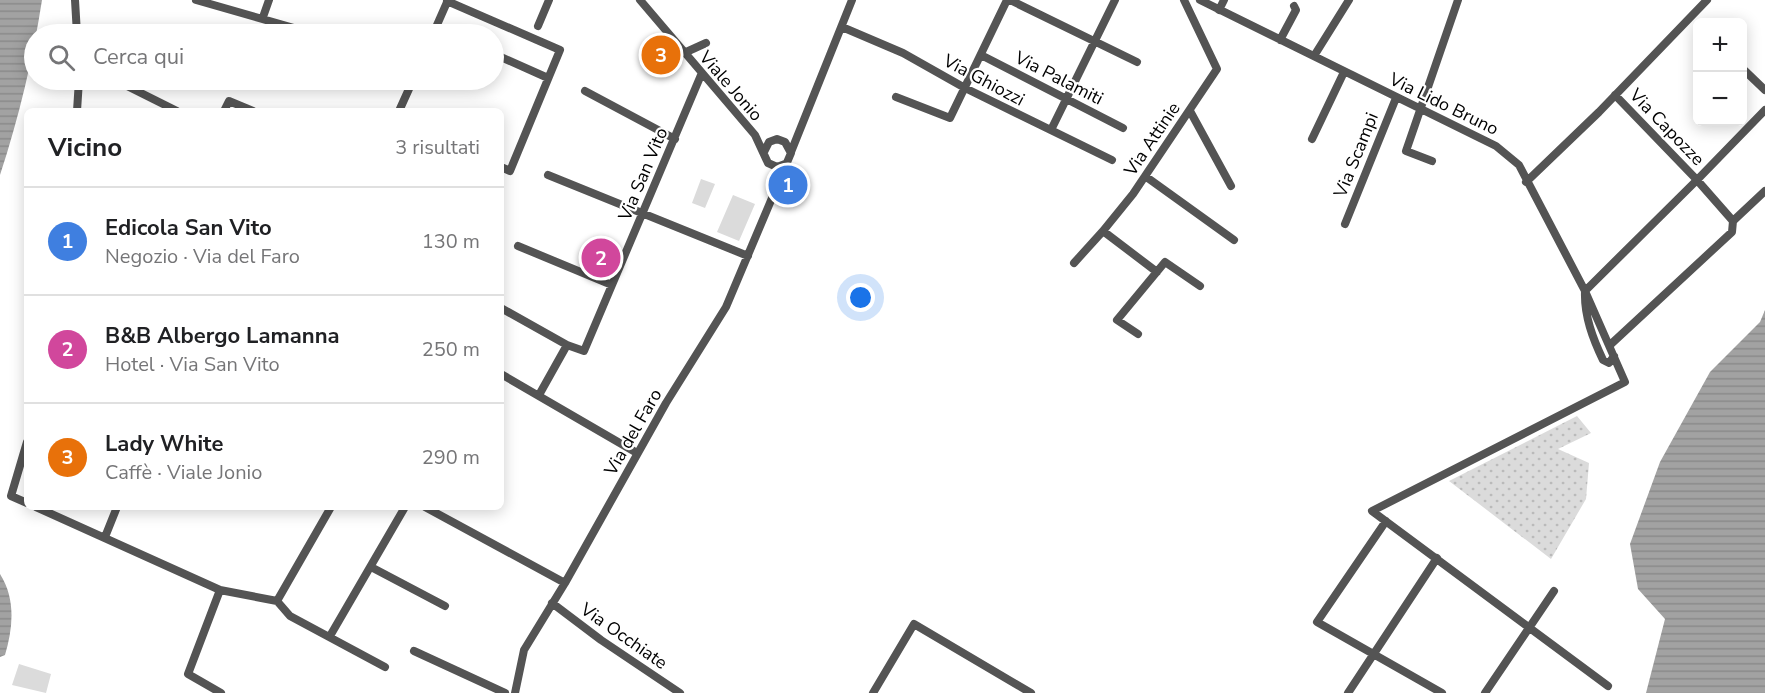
<!DOCTYPE html>
<html lang="it">
<meta charset="utf-8">
<style>
:root{--surface:#fff;--page:#f6f6f6;--text:#202124;--muted:#757577;--line:#e0e0e0;--accent:#db2777}
body{margin:0;font-family:"Nunito Sans",sans-serif;background:var(--page);color:var(--text)}
.controls{position:absolute;right:18px;top:18px;display:grid;overflow:hidden;border-radius:9px;box-shadow:0 3px 15px #0003}
.controls button{width:54px;height:54px;display:grid;place-items:center;padding:0;border:0;border-bottom:2px solid var(--line);background:var(--surface);color:var(--text);font:30px sans-serif}
.you{position:absolute;left:861px;top:298px;width:21px;height:21px;margin:-15px;border:4px solid #fff;border-radius:50%;background:#1a73e8;box-shadow:0 0 0 9px #1a73e833}
.badge{display:grid;place-items:center;width:39px;height:39px;border-radius:50%;background:var(--accent);color:#fff;font-size:20px;font-weight:700}
.pin{position:absolute;translate:-50% -50%;border:3px solid #fff;box-shadow:0 2px 6px #0006}
.list{margin:0;padding:0;list-style:none}
h2{display:flex;justify-content:space-between;align-items:center;height:78px;margin:0;padding:0 24px;font-size:26px}
h2 small{font-size:20px;font-weight:400;color:var(--muted)}
.list li{display:grid;grid-template-columns:39px 1fr auto;gap:18px;align-items:center;box-sizing:border-box;height:108px;padding:0 24px;border-top:2px solid var(--line)}
.list b{display:block;font-size:22px;white-space:nowrap}
.list p{margin:0;font-size:20px;white-space:nowrap;color:var(--muted)}
.list em{font-size:20px;font-style:normal;color:var(--muted)}
.icon{flex:none;width:33px;height:33px;fill:none;stroke:currentColor;stroke-width:2;stroke-linecap:round;stroke-linejoin:round}
.map{position:relative;flex:none;width:1765px;height:693px;overflow:hidden}
.search{position:absolute;background:var(--surface);box-shadow:0 3px 15px #0003;left:24px;top:24px;width:480px;height:66px;display:flex;align-items:center;gap:15px;box-sizing:border-box;padding:0 21px;border-radius:33px;color:var(--muted);font-size:22px}
.panel{position:absolute;background:var(--surface);box-shadow:0 3px 15px #0003;left:24px;top:108px;width:480px;height:402px;border-radius:9px}
.map>svg:first-child{display:block}
.grass{fill:url(#grass-dots)}
.garden{fill:#dbdbdb}
.water{fill:url(#water-rules)}
.lines{fill:none;stroke-linecap:round;stroke-linejoin:round}
.minor{stroke:#545454;stroke-width:8}
.labels{text-anchor:middle;dominant-baseline:central;stroke-width:4.5;stroke-linejoin:round;paint-order:stroke}
.street-label{font-size:18px;fill:#000;stroke:#fff}
</style>
<div class="map">
<svg width="1765" height="693" viewBox="0 0 1765 693">
<defs>
<pattern id="grass-dots" width="8" height="8" patternUnits="userSpaceOnUse" patternTransform="scale(1.5)"><rect width="8" height="8" fill="#dbdbdb"/><path d="M2 2h.1M6 6h.1" fill="none" stroke="#bababa" stroke-width="1.8" stroke-linecap="round"/></pattern>
<pattern id="water-rules" width="6" height="5" patternUnits="userSpaceOnUse" patternTransform="scale(1.5)"><rect width="6" height="5" fill="#a2a2a2"/><path d="M0 2.5h6" fill="none" stroke="#8a8a8a"/></pattern>
</defs>
<rect width="100%" height="100%" fill="#fff"/>
<path class="grass" d="M1577,416L1591,433L1558,449L1589,463L1586,499L1551,559L1449,481Z"/>
<path class="garden" d="M701,179L715,184L705,208L692,203Z
M733,195L755,204L739,241L717,232Z
M19,664L51,674L46,693L12,685Z"/>
<path class="water" d="M0,0H42C33,58 19,117 0,175Z
M1765,310V693H1646L1665,619L1638,589L1630,544L1660,462L1710,372L1760,322Z
M0,574C16,599 13,628 5,655L0,657Z"/>
<g class="lines">
<path class="minor" d="M75,0L77,34
M196,0L315,34
M640,0L755,135L768,163L777,167L785,164
M1010,0L1137,62
M1200,0L1496,146L1519,165L1585,291L1625,382L1372,511L1608,686
M447,1L560,50L510,171L501,167
M1219,10L1224,0
M263,17L269,0
M538,26L549,0
M842,27L903,53L965,88L1112,160
M435,29L449,34
M433,34L448,0
M1280,40L1296,10L1294,6
M684,53L706,43
M494,54L548,78
M981,55L1123,128
M1314,56L1349,0
M1742,68L1765,90
M115,80L177,111
M585,91L675,139
M1615,95L1697,180L1765,110
M896,97L950,118L1007,0
M77,111L79,80
M224,111L229,101L253,111
M399,111L413,80
M1190,111L1231,186
M1051,130L1115,0
M1312,139L1344,72
M791,152L852,0
M1432,161L1406,151L1458,0
M548,175L748,256
M1145,176L1234,240
M1526,182L1599,112L1707,0
M1733,221L1765,191
M1345,224L1396,98
M518,246L612,285
M1074,263L1103,231
M1157,272L1103,231L1133,194L1217,69L1184,0
M501,308L567,345L584,351L701,75
M1138,334L1117,320L1165,262L1200,286
M1610,345L1732,232L1733,221L1697,180L1585,291C1584,316 1593,339 1603,360L1609,363L1614,356
M501,374L637,453
M539,395L567,345
M27,442L11,496L27,503
M36,507L220,590L188,674L221,693
M425,507L565,583
M1386,521L1317,622L1442,693
M105,537L117,507
M371,567L445,606
M220,590L277,601L290,616L385,667
M277,601L331,507
M552,603L601,640L680,693
M330,636L405,507
M414,651L505,693
M515,693L524,650L565,583L666,403L726,307L791,153L785,142L777,139L769,142L764,152
M873,693L914,624L1031,693
M1348,693L1437,558
M1485,693L1554,591"/>
</g>
<g class="labels">
<g class="street-label">
<text transform="translate(1059 78) rotate(27)">Via Palamiti</text>
<text transform="translate(984 80) rotate(28)">Via Ghiozzi</text>
<text transform="translate(731 86) rotate(49)">Viale Jonio</text>
<text transform="translate(1444 104) rotate(26)">Via Lido Bruno</text>
<text transform="translate(1667 127) rotate(46)">Via Capozze</text>
<text transform="translate(1152 139) rotate(-56)">Via Attinie</text>
<text transform="translate(1356 155) rotate(-68)">Via Scampi</text>
<text transform="translate(643 174) rotate(-67)">Via San Vito</text>
<text transform="translate(633 432) rotate(-60)">Via del Faro</text>
<text transform="translate(624 636) rotate(35)">Via Occhiate</text>
</g>
</g>
</svg>
<div class="controls">
<button>+</button>
<button>−</button>
</div>
<div class="you"></div>
<div class="pin badge" style="left:788px;top:185px;background:#3f7fe0">1</div>
<div class="pin badge" style="left:601px;top:258px;background:#d1479c">2</div>
<div class="pin badge" style="left:661px;top:55px;background:#e8710a">3</div>
<div class="search"><svg class="icon" aria-label="search" viewBox="0 0 24 24"><circle cx="10" cy="10" r="6"/><path d="M15 15l6 6"/></svg>Cerca qui</div>
<section class="panel">
<h2>Vicino<small>3 risultati</small></h2>
<ul class="list">
<li><span class="badge" style="background:#3f7fe0">1</span><div><b>Edicola San Vito</b><p>Negozio · Via del Faro</p></div><em>130 m</em></li>
<li><span class="badge" style="background:#d1479c">2</span><div><b>B&amp;B Albergo Lamanna</b><p>Hotel · Via San Vito</p></div><em>250 m</em></li>
<li><span class="badge" style="background:#e8710a">3</span><div><b>Lady White</b><p>Caffè · Viale Jonio</p></div><em>290 m</em></li>
</ul>
</section>
</div>
